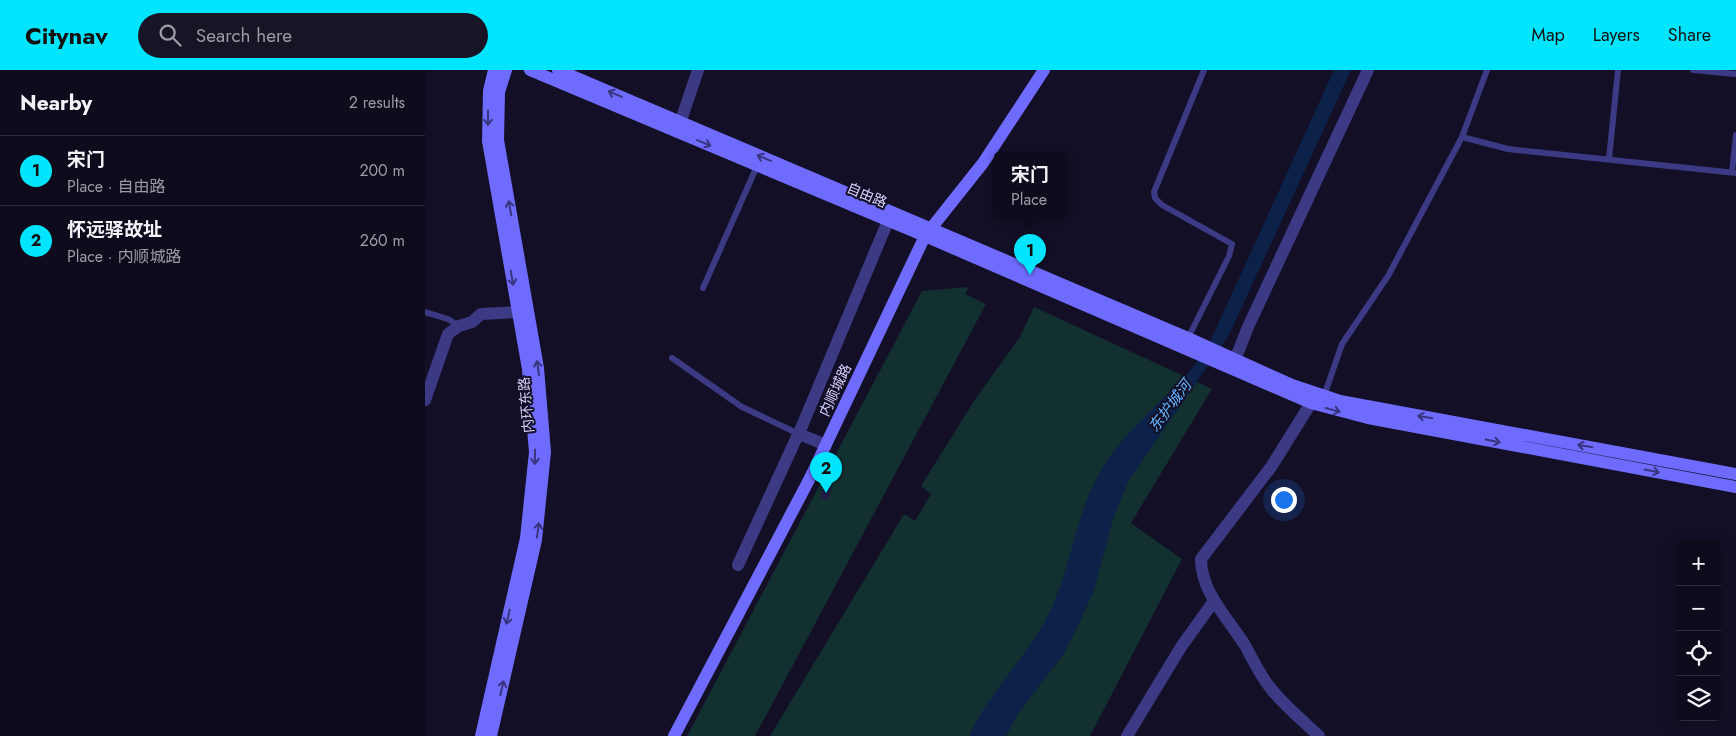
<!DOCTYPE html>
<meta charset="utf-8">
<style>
:root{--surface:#0e0b1c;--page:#171425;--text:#f1f3f6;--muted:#9b9ba3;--line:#2e2b3b;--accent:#00e5ff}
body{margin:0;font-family:Jost,"Noto Sans SC",sans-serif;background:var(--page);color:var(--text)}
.controls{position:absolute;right:15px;bottom:15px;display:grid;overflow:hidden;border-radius:5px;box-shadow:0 5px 20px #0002}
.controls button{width:45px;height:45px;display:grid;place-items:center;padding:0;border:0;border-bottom:1px solid var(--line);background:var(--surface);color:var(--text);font:25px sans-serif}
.you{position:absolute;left:858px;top:429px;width:18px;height:18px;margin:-12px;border:4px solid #fff;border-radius:50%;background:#1a73e8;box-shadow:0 0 0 8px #1a73e833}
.badge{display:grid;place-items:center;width:32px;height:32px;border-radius:50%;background:var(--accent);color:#111;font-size:16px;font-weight:700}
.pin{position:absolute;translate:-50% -41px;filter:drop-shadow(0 1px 2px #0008)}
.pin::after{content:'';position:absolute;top:26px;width:18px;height:15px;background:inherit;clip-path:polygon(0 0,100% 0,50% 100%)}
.popup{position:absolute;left:569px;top:82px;width:72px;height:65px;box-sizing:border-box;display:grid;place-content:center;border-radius:5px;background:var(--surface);filter:drop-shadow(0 1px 4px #0005);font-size:16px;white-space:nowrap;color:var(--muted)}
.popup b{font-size:19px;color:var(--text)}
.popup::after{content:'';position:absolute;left:50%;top:100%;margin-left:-10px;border:10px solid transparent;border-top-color:var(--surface)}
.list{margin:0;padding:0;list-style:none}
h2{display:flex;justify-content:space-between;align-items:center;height:65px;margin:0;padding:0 20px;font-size:21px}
h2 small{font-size:16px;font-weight:400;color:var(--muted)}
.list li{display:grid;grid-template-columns:32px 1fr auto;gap:15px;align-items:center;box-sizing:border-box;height:70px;padding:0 20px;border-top:1px solid var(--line)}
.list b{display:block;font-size:19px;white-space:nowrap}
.list p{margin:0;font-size:16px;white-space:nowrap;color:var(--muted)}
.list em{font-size:16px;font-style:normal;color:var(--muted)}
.icon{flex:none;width:28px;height:28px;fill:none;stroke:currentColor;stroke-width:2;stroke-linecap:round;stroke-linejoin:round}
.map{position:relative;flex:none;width:1311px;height:666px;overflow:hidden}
header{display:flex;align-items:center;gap:30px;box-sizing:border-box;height:70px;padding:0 25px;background:var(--accent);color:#111}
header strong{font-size:24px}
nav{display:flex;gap:28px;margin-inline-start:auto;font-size:18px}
.search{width:350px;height:45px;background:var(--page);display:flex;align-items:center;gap:12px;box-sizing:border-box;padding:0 18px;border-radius:28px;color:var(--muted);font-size:19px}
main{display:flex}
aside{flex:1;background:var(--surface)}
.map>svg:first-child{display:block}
.green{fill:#12302f}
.water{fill:#0c2248}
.building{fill:#241b47}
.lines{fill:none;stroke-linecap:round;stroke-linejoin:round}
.lane{stroke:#3d3a85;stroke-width:6}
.street{stroke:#3d3a85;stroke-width:12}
.secondary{stroke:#6f6bff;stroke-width:12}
.oneway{stroke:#38347d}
.labels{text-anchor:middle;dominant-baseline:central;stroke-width:4;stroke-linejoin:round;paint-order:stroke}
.street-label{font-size:14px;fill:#d9d4ff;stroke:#130f26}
.water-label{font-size:15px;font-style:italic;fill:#62b6ff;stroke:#130f26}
</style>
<header>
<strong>Citynav</strong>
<div class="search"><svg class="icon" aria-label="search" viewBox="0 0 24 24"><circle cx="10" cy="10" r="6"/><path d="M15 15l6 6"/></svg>Search here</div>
<nav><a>Map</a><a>Layers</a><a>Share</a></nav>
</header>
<main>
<aside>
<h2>Nearby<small>2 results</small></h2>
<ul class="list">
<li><span class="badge">1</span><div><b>宋门</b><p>Place · 自由路</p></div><em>200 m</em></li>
<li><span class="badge">2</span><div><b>怀远驿故址</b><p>Place · 内顺城路</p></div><em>260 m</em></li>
</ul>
</aside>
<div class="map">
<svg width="1311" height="666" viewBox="0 0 1311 666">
<rect width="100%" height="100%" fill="#130f26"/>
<path class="green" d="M544,217L540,224L561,234L330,666H262L497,221Z
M609,237L787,319L706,453L757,489L665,666H345L479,444L490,451L506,424L496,416L551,328L595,267Z"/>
<path class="water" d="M909,0H926L804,265L704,410L689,446L669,520L654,554L638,585L593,644L581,666H544C565,619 605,585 626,539C648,492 651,438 680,394C703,358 736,333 764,302C772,293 777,283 784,274Z"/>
<path class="building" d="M400,415L407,419L402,430L395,427Z"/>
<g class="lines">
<path class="lane" d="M1268,0L1311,4
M1037,67L1083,79L1311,103
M1184,89L1193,0
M1307,102L1311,65
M278,218L332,96
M0,242L23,249L34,256
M763,268L804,186L807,174L737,135L730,128L729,122L779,0
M247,288L317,337L374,364
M899,326L917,274L963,206L1037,67L1062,0"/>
<path class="street" d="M252,62L273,0
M810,290L823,257L943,0
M0,330L23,264L34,256L47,252L56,244L93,242
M886,333L846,397L776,489C776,523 804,549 821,577C829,592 836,607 847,620C861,637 878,651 894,666
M374,364L401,375
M313,495L377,356L463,151
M702,666L756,577L789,531"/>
<path class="secondary" d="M105,0L500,166L886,333L943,348L1311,417
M133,0L763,268L867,315L915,331L1311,404
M56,666L101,468L110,382L103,299L63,71L64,21L69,0
M66,666L111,470L120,382L113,298L73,70L74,22L81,0
M249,666L385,408L500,166L558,93L619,0"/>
</g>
<defs><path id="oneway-shaft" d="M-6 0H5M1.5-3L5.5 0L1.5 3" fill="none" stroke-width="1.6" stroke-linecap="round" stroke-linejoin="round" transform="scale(1.25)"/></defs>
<g class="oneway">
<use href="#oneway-shaft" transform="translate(190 24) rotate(-157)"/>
<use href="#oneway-shaft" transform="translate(63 48) rotate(90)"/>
<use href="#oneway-shaft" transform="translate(279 73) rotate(23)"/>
<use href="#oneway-shaft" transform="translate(339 88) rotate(-157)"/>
<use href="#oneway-shaft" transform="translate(85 138) rotate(-100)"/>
<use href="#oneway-shaft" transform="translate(87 208) rotate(80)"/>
<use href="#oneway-shaft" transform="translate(113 298) rotate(-98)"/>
<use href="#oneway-shaft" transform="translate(908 340) rotate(16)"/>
<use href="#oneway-shaft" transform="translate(1000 347) rotate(-170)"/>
<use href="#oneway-shaft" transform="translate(1068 371) rotate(11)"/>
<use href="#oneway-shaft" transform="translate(1160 376) rotate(-170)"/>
<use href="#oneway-shaft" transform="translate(110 387) rotate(91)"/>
<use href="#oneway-shaft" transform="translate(1227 401) rotate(11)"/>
<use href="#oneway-shaft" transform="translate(113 460) rotate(-82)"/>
<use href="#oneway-shaft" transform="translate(83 547) rotate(103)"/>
<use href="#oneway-shaft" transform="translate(77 618) rotate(-77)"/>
</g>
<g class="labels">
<g class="street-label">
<text transform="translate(442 125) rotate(23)">自由路</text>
<text transform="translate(410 320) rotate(-65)">内顺城路</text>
<text transform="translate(101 335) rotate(-95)">内环东路</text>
</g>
<g class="water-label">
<text transform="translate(745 336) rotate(-53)">东护城河</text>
</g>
</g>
</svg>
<div class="controls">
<button>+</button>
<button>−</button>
<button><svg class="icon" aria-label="locate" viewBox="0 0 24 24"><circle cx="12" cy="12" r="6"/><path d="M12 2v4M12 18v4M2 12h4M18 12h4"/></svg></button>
<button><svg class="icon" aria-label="layers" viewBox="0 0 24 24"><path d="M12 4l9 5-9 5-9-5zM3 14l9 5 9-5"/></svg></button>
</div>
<div class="you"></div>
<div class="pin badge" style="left:605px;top:205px">1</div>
<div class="popup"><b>宋门</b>Place</div>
<div class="pin badge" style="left:401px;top:423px">2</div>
</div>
</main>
